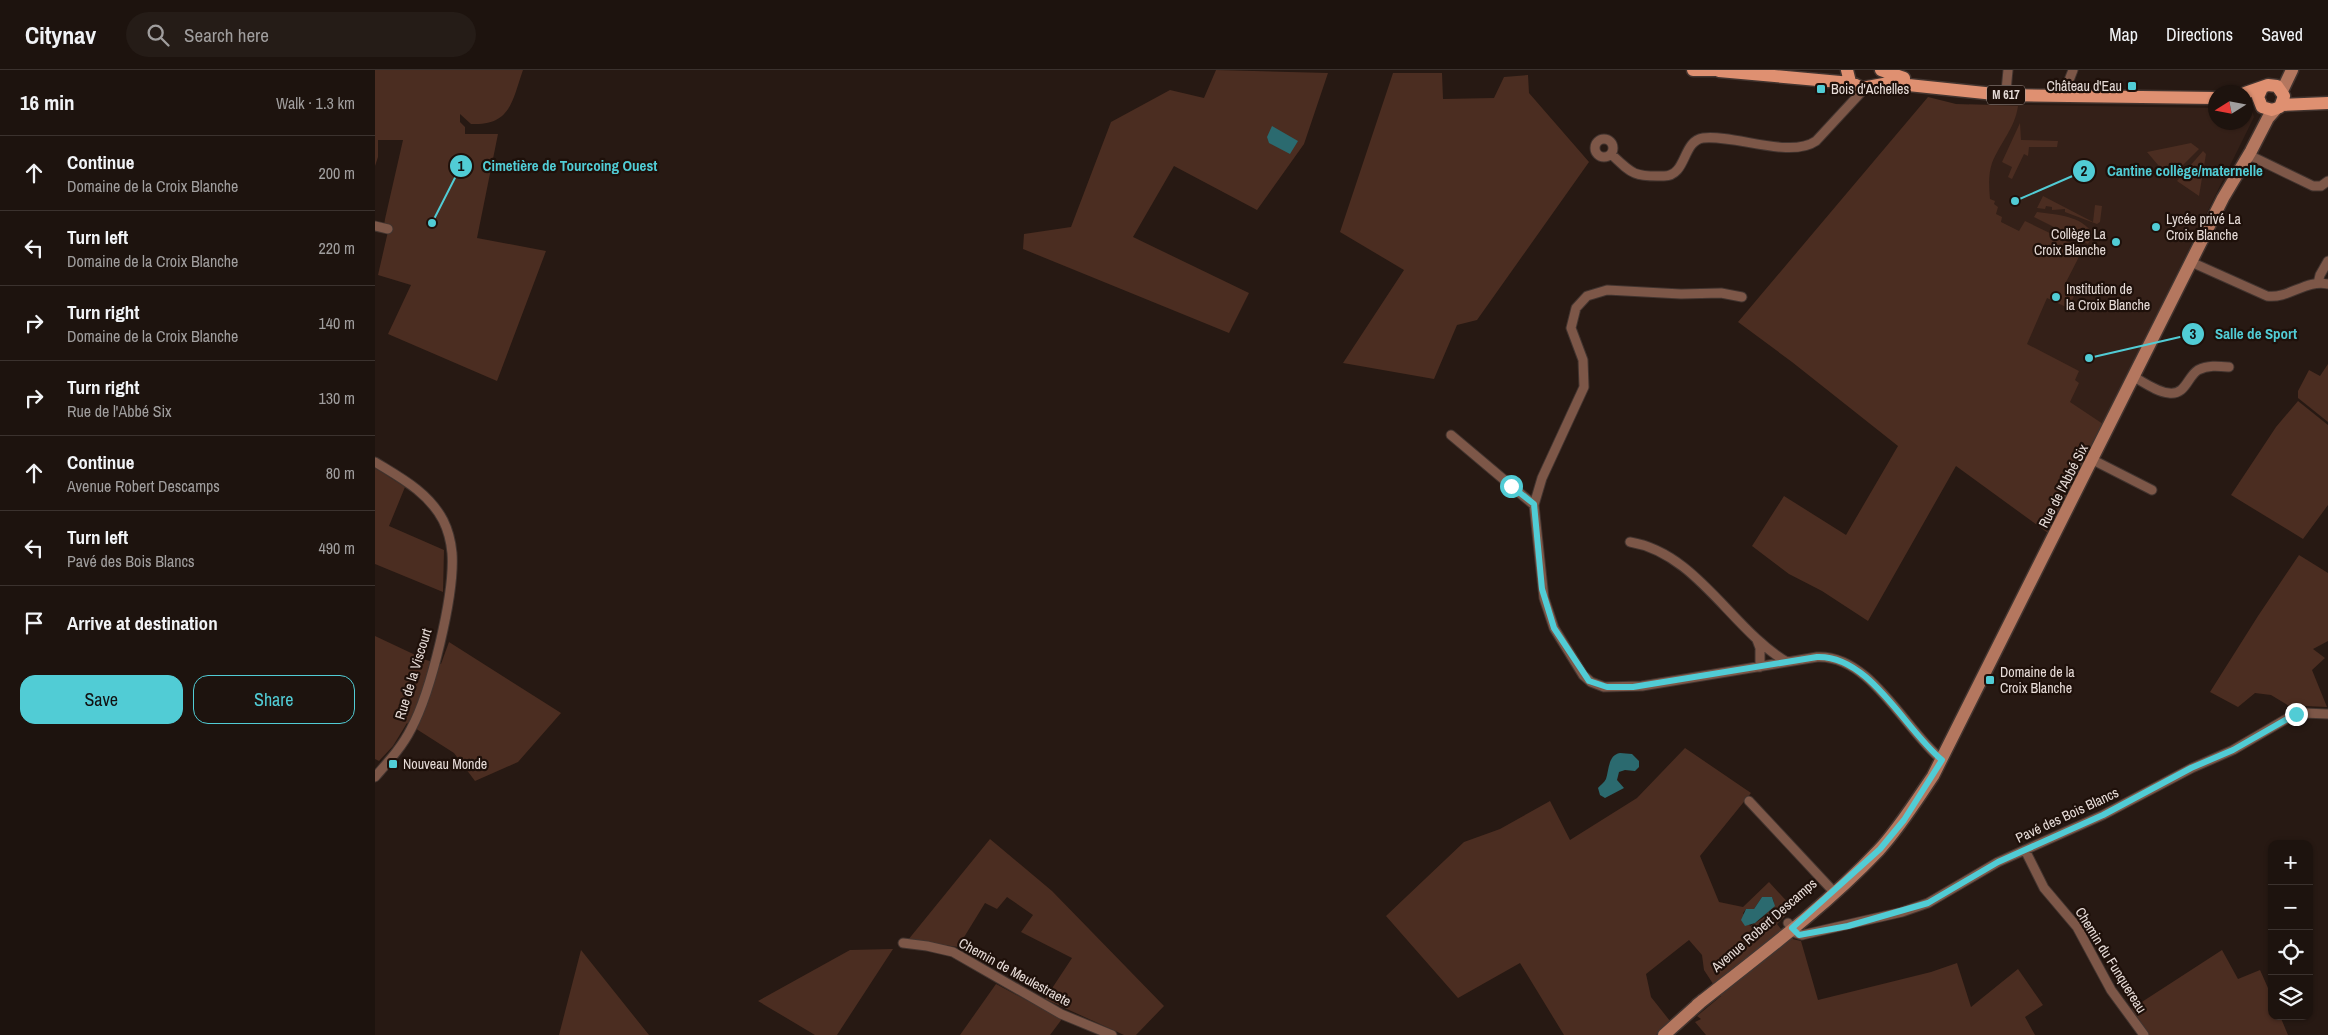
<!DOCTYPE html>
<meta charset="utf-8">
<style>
:root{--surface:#1d130e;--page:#251c17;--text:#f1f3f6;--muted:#a09e9e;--line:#3b322e;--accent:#51ccd5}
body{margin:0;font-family:"Archivo Narrow",sans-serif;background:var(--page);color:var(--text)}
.controls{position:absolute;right:15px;bottom:15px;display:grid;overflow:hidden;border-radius:10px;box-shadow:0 1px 4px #0004}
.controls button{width:45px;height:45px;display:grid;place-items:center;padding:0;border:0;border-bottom:1px solid var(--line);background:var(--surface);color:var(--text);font:25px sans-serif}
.compass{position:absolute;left:1833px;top:15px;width:45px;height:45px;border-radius:50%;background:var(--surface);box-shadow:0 1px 4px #0004;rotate:259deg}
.stop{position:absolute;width:15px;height:15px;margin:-11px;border:4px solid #51ccd5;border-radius:50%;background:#fff}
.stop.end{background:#51ccd5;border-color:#fff;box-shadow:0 1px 5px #0008}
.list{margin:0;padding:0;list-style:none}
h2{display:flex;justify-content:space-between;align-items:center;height:65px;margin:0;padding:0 20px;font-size:21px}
h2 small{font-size:16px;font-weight:400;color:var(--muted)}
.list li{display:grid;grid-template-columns:32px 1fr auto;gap:15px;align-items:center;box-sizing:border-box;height:75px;padding:0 20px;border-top:1px solid var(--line)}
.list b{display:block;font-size:19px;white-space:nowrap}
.list p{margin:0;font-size:16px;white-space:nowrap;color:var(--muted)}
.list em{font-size:16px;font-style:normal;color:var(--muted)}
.actions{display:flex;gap:10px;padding:15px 20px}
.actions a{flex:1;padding:11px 0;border:1px solid var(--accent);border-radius:15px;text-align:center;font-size:18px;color:var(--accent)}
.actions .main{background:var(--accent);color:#111}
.icon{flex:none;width:28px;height:28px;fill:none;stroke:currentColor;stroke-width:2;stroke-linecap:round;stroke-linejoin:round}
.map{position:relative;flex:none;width:1953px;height:965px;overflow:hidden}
header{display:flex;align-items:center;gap:30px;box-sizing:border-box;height:70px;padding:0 25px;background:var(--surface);border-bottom:1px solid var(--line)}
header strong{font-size:24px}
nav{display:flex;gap:28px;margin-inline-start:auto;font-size:18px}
.search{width:350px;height:45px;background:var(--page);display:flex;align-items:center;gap:12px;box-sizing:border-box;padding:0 18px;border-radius:28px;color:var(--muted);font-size:19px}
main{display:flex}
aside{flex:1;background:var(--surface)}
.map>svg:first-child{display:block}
.built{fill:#342018}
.green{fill:#4b2d21;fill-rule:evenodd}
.water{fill:#2b6a6f}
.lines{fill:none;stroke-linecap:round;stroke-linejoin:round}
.minor-casing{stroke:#42342f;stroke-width:11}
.secondary-casing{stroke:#42342f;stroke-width:15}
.primary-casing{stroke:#42342f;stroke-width:15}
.minor{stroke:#7d5748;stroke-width:9}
.secondary{stroke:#b4775f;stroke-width:12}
.primary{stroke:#df9071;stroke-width:12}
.route{stroke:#51ccd5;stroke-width:6}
.poi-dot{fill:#51ccd5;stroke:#1e100a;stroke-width:2}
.labels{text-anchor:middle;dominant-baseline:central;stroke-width:4.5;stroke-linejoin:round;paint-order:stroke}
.shield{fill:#1e100a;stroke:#ab9f9a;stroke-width:1}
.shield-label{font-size:12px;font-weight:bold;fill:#e7dcd8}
.poi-label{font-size:14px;fill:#e7dcd8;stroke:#1e100a;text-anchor:start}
.street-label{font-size:14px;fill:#e7dcd8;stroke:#1e100a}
.leader{fill:none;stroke:#51ccd5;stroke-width:2}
.callout-dot{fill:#51ccd5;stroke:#1e100a;stroke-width:2}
.mark-label{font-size:15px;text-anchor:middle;font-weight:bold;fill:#111}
.callout-label{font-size:15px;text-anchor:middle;font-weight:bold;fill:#51ccd5;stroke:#1e100a;stroke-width:4.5;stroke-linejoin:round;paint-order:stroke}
</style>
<header>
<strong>Citynav</strong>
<div class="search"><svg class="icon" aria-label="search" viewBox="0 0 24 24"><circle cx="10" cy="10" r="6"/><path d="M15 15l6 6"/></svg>Search here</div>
<nav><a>Map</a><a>Directions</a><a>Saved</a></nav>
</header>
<main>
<aside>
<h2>16 min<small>Walk · 1.3 km</small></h2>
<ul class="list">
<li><svg class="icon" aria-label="ahead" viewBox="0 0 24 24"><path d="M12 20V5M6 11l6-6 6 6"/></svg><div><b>Continue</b><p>Domaine de la Croix Blanche</p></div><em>200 m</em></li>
<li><svg class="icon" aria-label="left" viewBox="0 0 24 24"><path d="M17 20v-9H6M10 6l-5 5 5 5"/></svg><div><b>Turn left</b><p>Domaine de la Croix Blanche</p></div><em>220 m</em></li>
<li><svg class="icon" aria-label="right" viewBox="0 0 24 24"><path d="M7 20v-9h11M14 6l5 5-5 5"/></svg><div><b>Turn right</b><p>Domaine de la Croix Blanche</p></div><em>140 m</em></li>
<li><svg class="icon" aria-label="right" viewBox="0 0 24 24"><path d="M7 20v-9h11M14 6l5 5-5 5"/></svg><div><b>Turn right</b><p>Rue de l'Abbé Six</p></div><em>130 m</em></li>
<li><svg class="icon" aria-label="ahead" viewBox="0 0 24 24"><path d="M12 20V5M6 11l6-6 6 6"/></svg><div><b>Continue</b><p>Avenue Robert Descamps</p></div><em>80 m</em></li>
<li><svg class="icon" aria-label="left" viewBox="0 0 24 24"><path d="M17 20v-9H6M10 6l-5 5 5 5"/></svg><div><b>Turn left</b><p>Pavé des Bois Blancs</p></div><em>490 m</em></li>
<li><svg class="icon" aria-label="arrive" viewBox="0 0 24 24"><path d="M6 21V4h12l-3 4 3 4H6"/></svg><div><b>Arrive at destination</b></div></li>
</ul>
<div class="actions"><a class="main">Save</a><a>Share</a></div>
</aside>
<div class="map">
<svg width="1953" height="965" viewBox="0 0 1953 965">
<rect width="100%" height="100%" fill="#271913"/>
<path class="built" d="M1594,34L1840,38V52H1870L1871,39L1877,40L1879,47L1725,359L1597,260Z"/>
<path class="green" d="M0,0H148C137,31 136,56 96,54L85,44V52L90,57V64H123L102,168L171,181L122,311L13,264L36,215L3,205L14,157L9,156L10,149L28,70H3V87L0,96Z
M841,0L953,3L929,74L882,140L799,96L758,167L874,223L854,263L648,179L649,164L696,157L736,52L795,20L829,28Z
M1018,3H1067L1068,29L1119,28L1129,7L1153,5L1154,23L1214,92L1102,250L1082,255L1059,309L968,293L1029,200L965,162Z
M1553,27L1581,34L1643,36C1640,58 1625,73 1617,93C1613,105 1614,117 1615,129L1620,131L1619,134L1623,137L1621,144L1627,147L1626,152L1644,161L1650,151L1708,179L1689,216L1701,222L1693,238L1672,228L1652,274L1704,301L1700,310L1704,313L1695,332L1728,354L1673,463L1581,396L1493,551L1447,521L1414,504L1377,476L1409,426L1471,465L1523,376L1417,292L1363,252Z
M1645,53L1646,70L1683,71L1682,77H1654L1653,86L1649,84L1637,109L1633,107L1637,97L1627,92Z
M1816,73L1824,79L1798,105L1789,102L1772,82Z
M1828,81L1831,84L1824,126L1802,111Z
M1668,126L1718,152L1720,135L1727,136L1725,152L1722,154L1690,142V139L1677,140V137L1671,136L1670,139L1662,138Z
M1662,142C1682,145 1706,145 1718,164L1713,174L1659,147Z
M1953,294V352L1923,328V321L1934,300L1945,306Z
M1923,331L1953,355V435L1928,469L1856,425L1901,357Z
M0,398L30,417L14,456L69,480L68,522L0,494Z
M1924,485L1953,503V571L1938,579L1950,588L1937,600L1952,637L1930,636L1919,639L1896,625L1880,623L1863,637L1835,622L1883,546Z
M0,566L51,590L66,594L74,572L186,643L143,692L100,711L79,683L32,653L18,676L4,691L0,689Z
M1310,678L1376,723L1325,786L1344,832L1368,837L1394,812L1418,838L1402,854L1413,868L1426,871L1443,930L1556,902L1582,893L1596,937L1643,899L1668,935L1650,947L1660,965H1331L1320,952L1326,949L1322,946L1346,926L1329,900L1327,885L1314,870L1271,904L1276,927L1295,951L1281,965H1189L1145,893L1083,928L1011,846L1089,772L1125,759L1175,731L1195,770L1262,728ZM1387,827H1397L1399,832L1388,848L1375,856L1368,843L1371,839H1379Z
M615,769L677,821L789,936L761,965H749L670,929L697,888L646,862L658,845L632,827L622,839L610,833L583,877L533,870Z
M518,879L462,965H440L383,931L475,880Z
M206,880L274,965H184Z
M1847,880L1863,909L1885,900L1897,927V946H1905L1913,965H1773L1756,939Z
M621,914L687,949L675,965H585Z"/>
<path class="water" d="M897,56L923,71L915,84L894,73L892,67Z
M1245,683L1257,684L1264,691V697L1260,701L1250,700L1244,702L1242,710L1249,718L1230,728L1225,725L1223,718C1225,715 1229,713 1231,709C1234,700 1233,685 1245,683Z
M1387,827H1397L1400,836L1380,853L1370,856L1366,850L1371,839H1379Z"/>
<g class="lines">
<defs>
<path id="minor" d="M1631,21L1633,0
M1689,23L1698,0
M1220 78a9 9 0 1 1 18 0a9 9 0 1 1-18 0Z
M1236,84C1257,104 1259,107 1289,106C1312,106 1307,71 1328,68C1359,64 1415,89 1441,71L1491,17
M1874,85L1938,116H1946L1953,111
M0,156L13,159
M1816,192L1892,226C1914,229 1931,209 1953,214
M1943,213L1945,205L1953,191
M1367,227L1346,223L1306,224L1232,220L1212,226L1201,238L1196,258L1208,290L1209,317L1167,408L1159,435L1169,528L1179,558L1208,605L1216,612L1229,617L1267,616L1442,587C1495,584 1530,660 1567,690
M1759,307C1770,313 1782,322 1794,323C1811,325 1812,307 1823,300C1833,295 1843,296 1854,297
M1076,365L1159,435
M1718,390L1777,420
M0,392C26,408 53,422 68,450C73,460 76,472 77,483C80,524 56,622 36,659C27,677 13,692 0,707
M1255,472C1322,483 1357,560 1412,592
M1382,570L1385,578V597
M1374,731L1459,822
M1650,780L1669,818L1702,857L1736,920L1769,965
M1413,853L1421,863L1427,865L1527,842L1553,833L1623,792L1728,745L1817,698L1858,680L1913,648L1929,643L1953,644
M528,873L552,876L578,882L686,944L737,965"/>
<path id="secondary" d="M1907,21L1917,0
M1322,935C1384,886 1450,837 1504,780C1525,757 1541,731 1558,706L1848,128L1876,81L1893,48L1900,40
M1289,965L1328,930"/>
<path id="primary" d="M1318,0H1352
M1472,0L1475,12L1487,18L1514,13L1629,25L1840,28
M1506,0L1529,8
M1344,1L1476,13
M1870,23L1893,15L1902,16L1909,26L1905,37L1897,40L1887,37L1883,27L1887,18
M1907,35L1953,33"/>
</defs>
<use href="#minor" class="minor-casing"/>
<use href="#secondary" class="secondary-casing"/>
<use href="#primary" class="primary-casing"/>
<use href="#minor" class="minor"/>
<use href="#secondary" class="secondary"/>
<use href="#primary" class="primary"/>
</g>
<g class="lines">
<path class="route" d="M1136,416L1159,434L1167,519L1179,558L1214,611L1232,617H1258L1442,587C1495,585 1530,660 1567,690L1529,750L1505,779L1417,858L1424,865L1473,856L1553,833L1623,792L1728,745L1816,698L1858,680L1921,644"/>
</g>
<g class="poi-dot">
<rect x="1752" y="11" width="10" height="10" rx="2.5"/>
<rect x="1441" y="14" width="10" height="10" rx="2.5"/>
<circle cx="1781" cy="157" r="5"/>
<circle cx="1741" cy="172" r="5"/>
<circle cx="1681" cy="227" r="5"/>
<rect x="1610" y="605" width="10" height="10" rx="2.5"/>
<rect x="13" y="689" width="10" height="10" rx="2.5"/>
</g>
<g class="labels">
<rect class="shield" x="1612" y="15.5" width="38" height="19" rx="4"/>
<g class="shield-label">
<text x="1631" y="25">M 617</text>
</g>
<g class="poi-label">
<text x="1747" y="16" text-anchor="end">Château d'Eau</text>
<text x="1456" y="19">Bois d'Achelles</text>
<text x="1791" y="149">Lycée privé La<tspan x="1791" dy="16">Croix Blanche</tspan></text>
<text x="1731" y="164" text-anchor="end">Collège La<tspan x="1731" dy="16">Croix Blanche</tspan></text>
<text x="1691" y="219">Institution de<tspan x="1691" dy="16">la Croix Blanche</tspan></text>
<text x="1625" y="602">Domaine de la<tspan x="1625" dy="16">Croix Blanche</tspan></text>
<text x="28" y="694">Nouveau Monde</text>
</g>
<g class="street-label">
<text transform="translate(1688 416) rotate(-63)">Rue de l'Abbé Six</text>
<text transform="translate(38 604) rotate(-73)">Rue de la Viscourt</text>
<text transform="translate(1692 745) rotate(-25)">Pavé des Bois Blancs</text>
<text transform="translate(1389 855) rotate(-41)">Avenue Robert Descamps</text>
<text transform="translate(1736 890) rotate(58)">Chemin du Funquereau</text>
<text transform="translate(640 902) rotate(29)">Chemin de Meulestraete</text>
</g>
</g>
<path class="leader" d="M57 153L86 96M1640 131L1709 101M1714 288L1818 264"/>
<g class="callout-dot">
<circle cx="57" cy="153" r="5"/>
<circle cx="1640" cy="131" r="5"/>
<circle cx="1714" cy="288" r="5"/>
<circle cx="86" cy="96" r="12"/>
<circle cx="1709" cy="101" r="12"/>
<circle cx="1818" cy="264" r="12"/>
</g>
<g class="mark-label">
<text x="86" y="101">1</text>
<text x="1709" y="106">2</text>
<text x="1818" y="269">3</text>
</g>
<g class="callout-label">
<text x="195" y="101">Cimetière de Tourcoing Ouest</text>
<text x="1810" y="106">Cantine collège/maternelle</text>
<text x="1881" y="269">Salle de Sport</text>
</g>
</svg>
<div class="controls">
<button>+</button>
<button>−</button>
<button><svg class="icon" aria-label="locate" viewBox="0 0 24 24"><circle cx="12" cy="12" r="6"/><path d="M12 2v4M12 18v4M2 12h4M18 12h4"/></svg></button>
<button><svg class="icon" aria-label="layers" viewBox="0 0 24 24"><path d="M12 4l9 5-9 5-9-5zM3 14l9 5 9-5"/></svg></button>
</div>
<svg class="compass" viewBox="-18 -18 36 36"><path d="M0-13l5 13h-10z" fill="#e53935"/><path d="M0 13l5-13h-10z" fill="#a09e9e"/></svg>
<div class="stop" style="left:1136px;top:416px"></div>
<div class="stop end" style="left:1921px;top:644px"></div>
</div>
</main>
